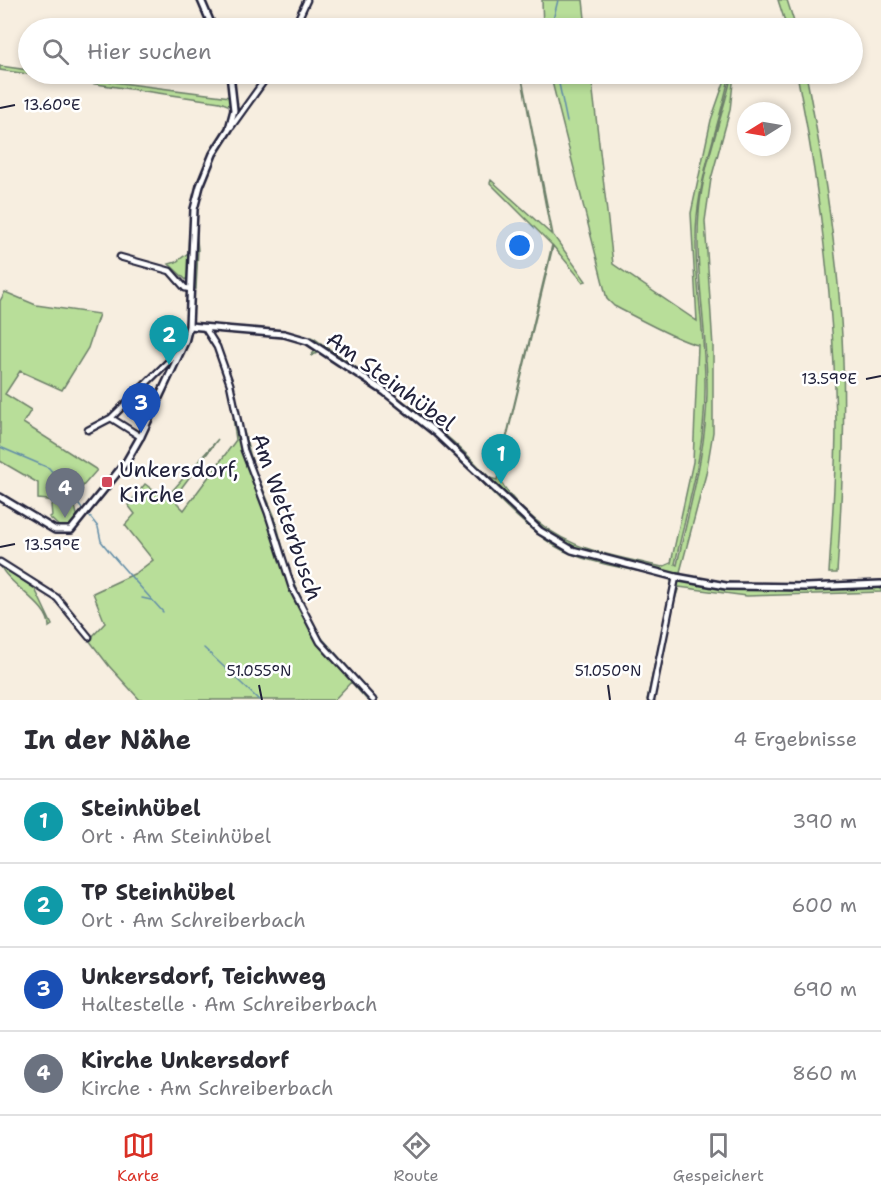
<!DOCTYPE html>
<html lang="de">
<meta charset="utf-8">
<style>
:root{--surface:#fff;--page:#f7f7f7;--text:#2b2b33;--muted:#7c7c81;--line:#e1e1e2;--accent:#d93025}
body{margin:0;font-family:"Shantell Sans",sans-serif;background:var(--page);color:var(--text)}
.compass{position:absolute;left:737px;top:102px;width:54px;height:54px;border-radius:50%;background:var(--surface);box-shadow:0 3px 9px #0003;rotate:259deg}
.you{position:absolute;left:520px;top:246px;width:21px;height:21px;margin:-15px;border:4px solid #fff;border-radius:50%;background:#1a73e8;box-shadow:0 0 0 9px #1a73e833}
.badge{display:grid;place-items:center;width:39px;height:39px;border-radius:50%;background:var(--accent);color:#fff;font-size:20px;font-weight:700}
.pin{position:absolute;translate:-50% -50px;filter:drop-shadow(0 2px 3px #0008)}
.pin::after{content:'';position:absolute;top:32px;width:21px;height:18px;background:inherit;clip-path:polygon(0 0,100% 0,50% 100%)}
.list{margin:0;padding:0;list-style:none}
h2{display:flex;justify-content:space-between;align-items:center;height:78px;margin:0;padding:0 24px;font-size:26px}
h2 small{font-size:20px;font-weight:400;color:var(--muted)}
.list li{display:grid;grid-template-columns:39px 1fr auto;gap:18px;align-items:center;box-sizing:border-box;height:84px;padding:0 24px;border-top:2px solid var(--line)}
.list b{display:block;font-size:22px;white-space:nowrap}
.list p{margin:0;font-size:20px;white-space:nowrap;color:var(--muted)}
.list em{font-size:20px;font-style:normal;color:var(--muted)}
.icon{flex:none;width:33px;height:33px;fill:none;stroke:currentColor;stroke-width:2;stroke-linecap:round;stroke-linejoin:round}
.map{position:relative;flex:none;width:881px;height:700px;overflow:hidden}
.search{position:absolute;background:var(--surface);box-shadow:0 3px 9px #0003;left:18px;right:18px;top:18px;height:66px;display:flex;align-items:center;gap:15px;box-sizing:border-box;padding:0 21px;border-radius:33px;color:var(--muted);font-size:22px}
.sheet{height:414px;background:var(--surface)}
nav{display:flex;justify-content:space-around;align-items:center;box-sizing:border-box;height:84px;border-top:2px solid var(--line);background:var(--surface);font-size:16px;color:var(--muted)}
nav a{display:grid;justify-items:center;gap:3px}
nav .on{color:var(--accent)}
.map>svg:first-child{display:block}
.green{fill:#b8de99;stroke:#6d806a;stroke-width:1.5}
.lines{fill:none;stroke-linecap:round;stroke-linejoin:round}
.stream{stroke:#638ea8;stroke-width:1.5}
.minor-casing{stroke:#22223b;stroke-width:9}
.tertiary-casing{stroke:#22223b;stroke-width:10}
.minor{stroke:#fff;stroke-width:4.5}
.tertiary{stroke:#fff;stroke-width:5}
.ticks{fill:none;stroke:#22223b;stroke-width:2}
.poi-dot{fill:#d1495b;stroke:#fff;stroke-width:2}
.labels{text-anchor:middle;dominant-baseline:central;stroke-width:5;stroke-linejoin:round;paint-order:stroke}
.street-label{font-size:22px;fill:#22223b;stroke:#fff}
.poi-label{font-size:22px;fill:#22223b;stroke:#fff;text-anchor:start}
.ticks-label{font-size:15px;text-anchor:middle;fill:#22223b;stroke:#fff;stroke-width:5;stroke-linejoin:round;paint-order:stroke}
</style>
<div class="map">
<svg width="881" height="700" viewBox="0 0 881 700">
<rect width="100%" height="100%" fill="#f7eee0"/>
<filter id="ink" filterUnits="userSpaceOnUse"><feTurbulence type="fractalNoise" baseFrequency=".0167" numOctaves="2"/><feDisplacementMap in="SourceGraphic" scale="12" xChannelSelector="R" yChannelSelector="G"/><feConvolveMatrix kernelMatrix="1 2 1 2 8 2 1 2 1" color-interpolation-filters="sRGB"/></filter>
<g filter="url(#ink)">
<path class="green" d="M542,0H583L586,28H543Z
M778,0H787L796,28H787Z
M0,66L28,70V74H51L230,97V106L220,102L0,70Z
M521,74L553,235L586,281L583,282L553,246L498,474C501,486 513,499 522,508C566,551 604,553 662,567L671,563L693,462L698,345C680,342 634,316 614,306L607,299L550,74H591L613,264L697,321L691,213L711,120L727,74H730C720,121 702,168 697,216C692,273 706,332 705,389C705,453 688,503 675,564L677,565C689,508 706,454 707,394C708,333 694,272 699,212C703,165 722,119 732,74H734L730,110L711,179L705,221L713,347V432L706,474L680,572L682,575C747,589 815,586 881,581L813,586V590L881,587V592L747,596L679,587L671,611L654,700H647L672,584L670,578C637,570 582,563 555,546C516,523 476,473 441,441C404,407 361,381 319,352L311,356L316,349L308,342L311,337L315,339C378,382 437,421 490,478L497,480L504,447L552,245L490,183L491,180L551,234Z
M797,74H806C823,160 837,247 842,336C846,415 842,494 837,573H829C832,523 836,472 836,422C834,305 820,189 797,74Z
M189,231H196L198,250L196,289L169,264L176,262L188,253Z
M5,292L36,305L99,314L88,348L62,390L20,371L5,394L31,410L23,423L97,470L69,502L75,506L78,519L69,527L62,529L49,517L52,516L51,505L59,501L38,499V483L0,461V301Z
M233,418L238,438L244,432L254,468L274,515L289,570L305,608L322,638L377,700H367L351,682L334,700H140L109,666L89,640L105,623L93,593L136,573L153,560L125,525L135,514L128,505L145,484L165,499L218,439L173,499L184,510L236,440Z
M0,565L35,589L52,625L49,627C50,605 9,586 0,565Z"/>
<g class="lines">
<path class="stream" d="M551,28L558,0
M557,74L567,122
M240,420L243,434
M244,438L252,464
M0,447L49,468L83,510
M260,485L278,534
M87,513L98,527L101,541
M279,538L285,558
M101,541C120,566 142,588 163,612
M290,574L302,603
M142,598L151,600
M318,634L365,687
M204,648L259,700
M353,683L368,700
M368,690L377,700"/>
<defs>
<path id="minor" d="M294,28L307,0
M231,127L269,74
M120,257L170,271L185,288L190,289
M205,328L217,347L230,384L244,450L268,513L292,588L320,642L373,700
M111,418L141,437
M88,430L111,418L178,352
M0,562L57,598L89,637
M651,700L676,577"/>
<path id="tertiary" d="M201,0L213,28
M189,326L284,334L308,341L385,392L435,432L540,531L572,550L676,577L726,586L807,587L881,584
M0,497L55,530H71L126,462L142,434L185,342L189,326L194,209L200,186L213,154L229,129L234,110L230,74"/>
</defs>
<use href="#minor" class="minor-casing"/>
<use href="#tertiary" class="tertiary-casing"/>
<use href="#minor" class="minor"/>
<use href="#tertiary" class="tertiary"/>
</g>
</g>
<path class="ticks" d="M0,108L15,105M866,379L881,376M0,547L15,544M259,685L262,700M608,685L610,700"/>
<rect class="poi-dot" x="101" y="476" width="12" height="12" rx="3"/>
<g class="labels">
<g class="street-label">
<text transform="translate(391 381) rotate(36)">Am Steinhübel</text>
<text transform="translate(287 517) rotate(71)">Am Wetterbusch</text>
</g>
<g class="poi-label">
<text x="119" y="469">Unkersdorf,<tspan x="119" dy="25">Kirche</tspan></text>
</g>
</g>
<g class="ticks-label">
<text x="52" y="110">13.60°E</text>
<text x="829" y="384">13.59°E</text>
<text x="52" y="550">13.59°E</text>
<text x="259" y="676">51.055°N</text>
<text x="608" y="676">51.050°N</text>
</g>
</svg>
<svg class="compass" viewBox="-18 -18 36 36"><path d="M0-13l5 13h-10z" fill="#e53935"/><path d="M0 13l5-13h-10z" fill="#7c7c81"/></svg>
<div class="you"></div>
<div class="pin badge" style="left:501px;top:484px;background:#0f9aa8">1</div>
<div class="pin badge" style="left:169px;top:365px;background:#0f9aa8">2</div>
<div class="pin badge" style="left:141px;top:433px;background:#1a4fb4">3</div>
<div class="pin badge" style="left:65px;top:518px;background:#6b7280">4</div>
<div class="search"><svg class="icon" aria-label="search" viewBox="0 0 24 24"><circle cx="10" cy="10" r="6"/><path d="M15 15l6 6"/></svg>Hier suchen</div>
</div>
<section class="sheet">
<h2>In der Nähe<small>4 Ergebnisse</small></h2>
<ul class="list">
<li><span class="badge" style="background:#0f9aa8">1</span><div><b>Steinhübel</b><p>Ort · Am Steinhübel</p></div><em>390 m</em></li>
<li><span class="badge" style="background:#0f9aa8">2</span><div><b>TP Steinhübel</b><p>Ort · Am Schreiberbach</p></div><em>600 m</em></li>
<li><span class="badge" style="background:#1a4fb4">3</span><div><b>Unkersdorf, Teichweg</b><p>Haltestelle · Am Schreiberbach</p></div><em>690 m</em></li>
<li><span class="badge" style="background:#6b7280">4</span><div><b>Kirche Unkersdorf</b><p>Kirche · Am Schreiberbach</p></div><em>860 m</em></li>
</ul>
</section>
<nav>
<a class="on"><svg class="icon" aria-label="map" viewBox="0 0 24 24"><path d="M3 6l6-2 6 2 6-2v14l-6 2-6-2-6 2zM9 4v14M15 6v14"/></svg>Karte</a>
<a><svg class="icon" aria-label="directions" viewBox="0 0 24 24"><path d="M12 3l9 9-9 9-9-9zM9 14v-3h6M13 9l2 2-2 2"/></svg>Route</a>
<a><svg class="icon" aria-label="saved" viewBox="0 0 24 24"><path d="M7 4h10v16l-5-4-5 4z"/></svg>Gespeichert</a>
</nav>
